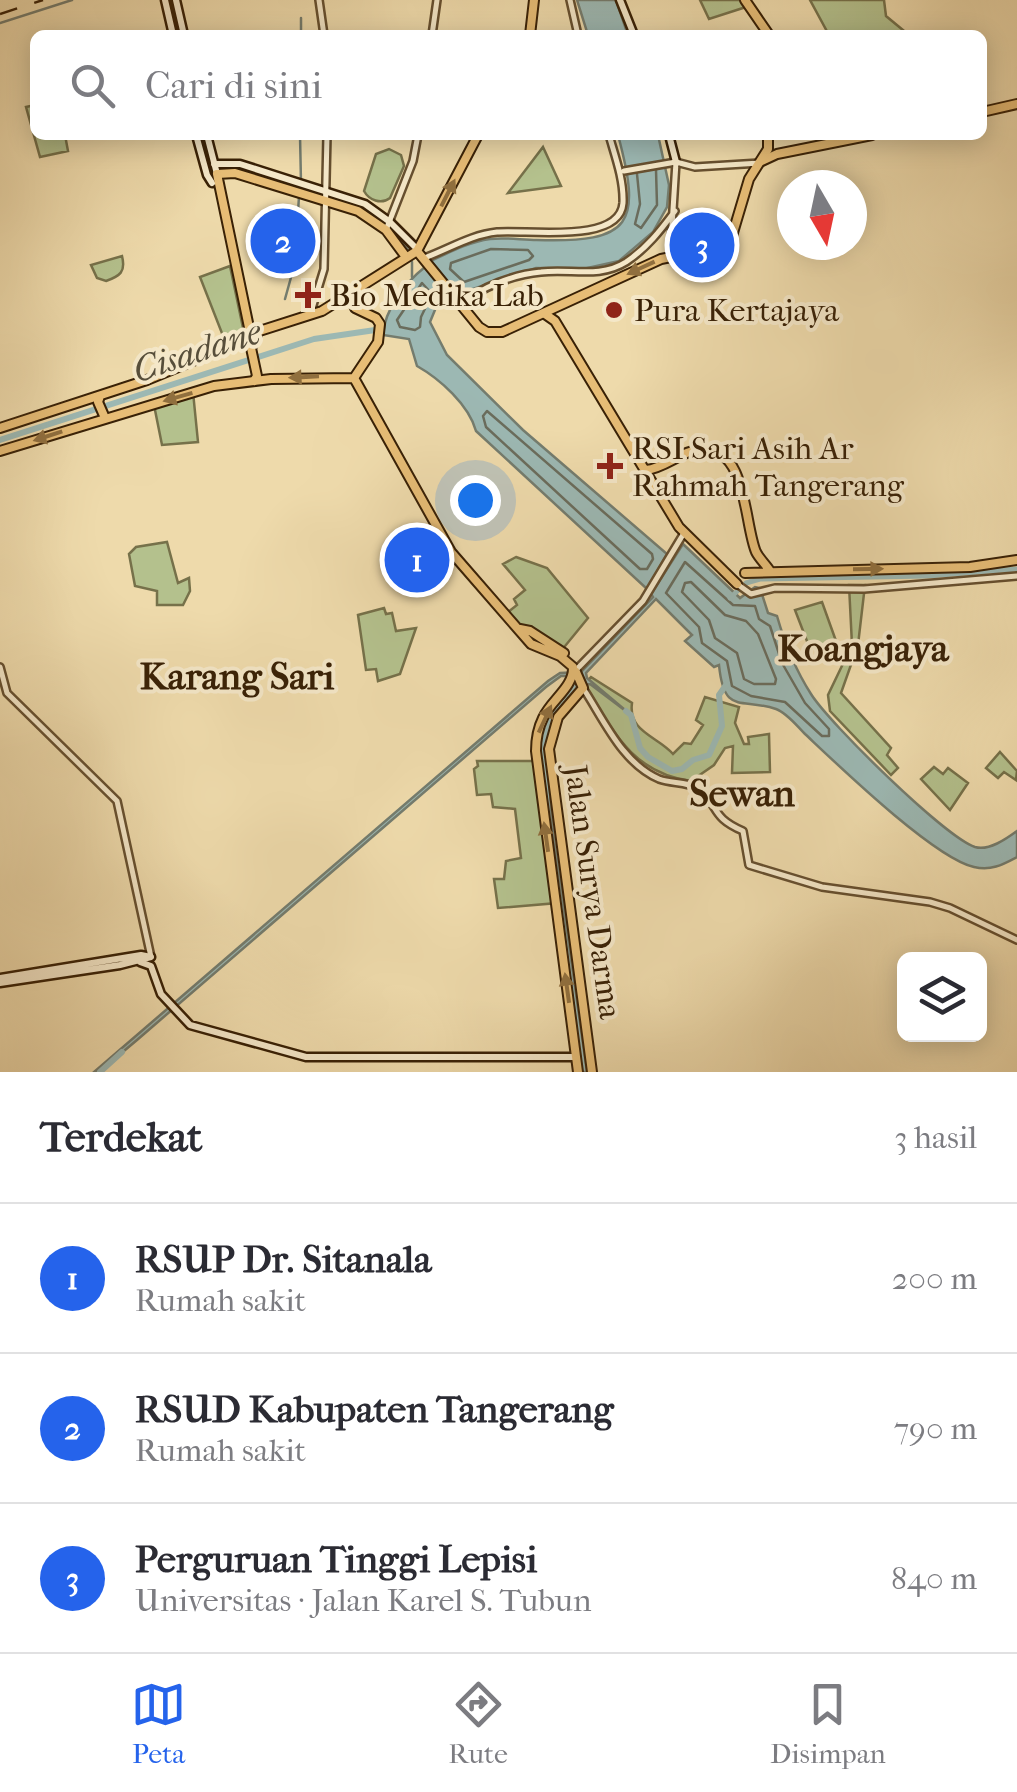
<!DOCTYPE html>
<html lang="id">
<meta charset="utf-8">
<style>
:root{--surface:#fff;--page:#f7f7f7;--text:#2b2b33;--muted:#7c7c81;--line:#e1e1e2;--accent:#2563eb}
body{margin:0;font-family:"IM FELL French Canon",serif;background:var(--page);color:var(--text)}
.controls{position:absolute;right:30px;bottom:30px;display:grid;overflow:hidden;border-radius:15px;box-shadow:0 5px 25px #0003}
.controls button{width:90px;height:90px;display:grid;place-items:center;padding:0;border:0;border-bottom:2px solid var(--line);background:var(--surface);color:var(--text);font:50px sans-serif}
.compass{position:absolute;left:777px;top:170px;width:90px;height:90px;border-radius:50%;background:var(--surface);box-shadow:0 5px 25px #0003;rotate:171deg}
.you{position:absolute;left:475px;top:500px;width:35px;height:35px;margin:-25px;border:8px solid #fff;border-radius:50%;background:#1a73e8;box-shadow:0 0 0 15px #1a73e833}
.badge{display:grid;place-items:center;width:65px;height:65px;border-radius:50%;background:var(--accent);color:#fff;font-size:32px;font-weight:700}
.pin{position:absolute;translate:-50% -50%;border:5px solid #fff;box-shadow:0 2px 10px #0006}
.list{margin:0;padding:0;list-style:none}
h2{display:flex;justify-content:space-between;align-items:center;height:130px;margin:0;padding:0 40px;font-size:42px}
h2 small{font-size:32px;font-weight:400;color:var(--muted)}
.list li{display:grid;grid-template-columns:65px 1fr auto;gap:30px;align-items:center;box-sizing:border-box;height:150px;padding:0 40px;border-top:2px solid var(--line)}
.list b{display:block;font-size:38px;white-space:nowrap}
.list p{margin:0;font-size:32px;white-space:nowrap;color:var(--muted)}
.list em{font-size:32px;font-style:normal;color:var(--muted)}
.icon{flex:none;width:55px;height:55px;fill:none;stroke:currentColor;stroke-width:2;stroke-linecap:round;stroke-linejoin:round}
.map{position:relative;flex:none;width:1017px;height:1072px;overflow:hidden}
.search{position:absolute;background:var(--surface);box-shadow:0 5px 25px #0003;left:30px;right:30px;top:30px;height:110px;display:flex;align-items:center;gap:25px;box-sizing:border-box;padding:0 35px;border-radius:15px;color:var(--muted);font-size:38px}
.sheet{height:580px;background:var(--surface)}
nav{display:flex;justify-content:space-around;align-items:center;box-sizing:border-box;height:140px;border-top:2px solid var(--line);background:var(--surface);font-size:28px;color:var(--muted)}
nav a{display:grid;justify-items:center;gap:5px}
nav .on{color:var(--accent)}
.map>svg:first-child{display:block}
.green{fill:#b4c18d;stroke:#76714a;stroke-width:2.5}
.water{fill:#9cb8b3;stroke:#747c6e;stroke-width:2.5}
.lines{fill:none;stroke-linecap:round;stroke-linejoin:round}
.shore{stroke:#6a6c5c;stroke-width:2.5}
.stream{stroke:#747c6e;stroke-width:2.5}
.canal{stroke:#9cb8b3;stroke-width:5}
.river{stroke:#9cb8b3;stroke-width:6}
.tertiary-casing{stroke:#664f2f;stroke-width:10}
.secondary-casing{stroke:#392106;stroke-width:11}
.primary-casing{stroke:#392106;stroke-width:12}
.trunk-casing{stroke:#392106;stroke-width:12}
.tertiary{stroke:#f4e7c8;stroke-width:5}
.secondary{stroke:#f4e7c8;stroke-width:6}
.primary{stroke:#e7bd76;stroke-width:8}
.trunk{stroke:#e7bd76;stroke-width:8}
.rail{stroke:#392106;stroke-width:2.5;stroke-dasharray:18 18;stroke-linecap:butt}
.oneway{fill:#906f3e}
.poi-dot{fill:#8f2418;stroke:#f4e7c8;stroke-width:4}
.labels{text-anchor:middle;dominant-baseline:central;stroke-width:8;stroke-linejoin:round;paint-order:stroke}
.poi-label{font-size:32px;fill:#392106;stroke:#f4e7c8;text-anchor:start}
.street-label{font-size:32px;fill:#392106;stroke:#f4e7c8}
.water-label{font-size:35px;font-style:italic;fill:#574e3a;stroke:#f4e7c8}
.quarter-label{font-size:38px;font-weight:bold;fill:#392106;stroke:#f4e7c8}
</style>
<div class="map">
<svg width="1017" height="1072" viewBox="0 0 1017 1072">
<rect width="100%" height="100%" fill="#eedaab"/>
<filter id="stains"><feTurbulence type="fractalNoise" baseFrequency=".002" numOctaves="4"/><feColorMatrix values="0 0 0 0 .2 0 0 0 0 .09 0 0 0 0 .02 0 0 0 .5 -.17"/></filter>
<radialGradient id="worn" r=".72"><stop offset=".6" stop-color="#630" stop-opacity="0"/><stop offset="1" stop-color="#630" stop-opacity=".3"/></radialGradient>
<path class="green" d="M700,0H741L746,7L709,19Z
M810,0H884L886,16L909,35H829Z
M35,105V135H65L68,151L40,157L26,107Z
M543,147L561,186L508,193Z
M389,149L401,155L404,166L390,198C381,205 369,200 364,191L376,154Z
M122,256C126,272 120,276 106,281L97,278L91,265Z
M230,266L243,328L239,336L225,341L200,277Z
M193,392L198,442L162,445L154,405Z
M167,542L178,583L189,578L190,591L183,605H157V591L135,586L129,554L136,547Z
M516,557L547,568L588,618L561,651L520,629L507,613L517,605L514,599L525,590L503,564Z
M849,585H865L858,645L841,693L891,748L887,755L898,768L891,775L830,711L828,695L852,645Z
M822,602L836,641L810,649L795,610Z
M384,608L386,614L392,613L396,631L416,628L400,674L378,681L376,669L366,670L358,615Z
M591,677L632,703C628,732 657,736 673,754L684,743L691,744L703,725L696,720L705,697L739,707L735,723L744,744H749L748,737L769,734L770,772L732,773L733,746L725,748L714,765L691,781C632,773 613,731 584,684Z
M1000,752L1017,771L1016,780L1004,772L998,778L986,768Z
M477,761H536L557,903L498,908L494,879H504L506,861L521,858L515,809L493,807L491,794L477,795L474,769L478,766Z
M934,767L943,774L948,768L968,783L950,810L921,779Z"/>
<path class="water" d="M577,0H616L628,35H588Z
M618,135H658L669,185L667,207L653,232L619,261L583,269L536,268L458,294L431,261C450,252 469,242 490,239C505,237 522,240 537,240C632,243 642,224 618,135Z
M425,267L450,297L437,305L430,322L447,355L523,430L667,554L647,589L476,431C469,405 440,379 417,366L409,339L383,335C384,310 406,282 425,267Z
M683,544L740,598L755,587L760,588L768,613L777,616C785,644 795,669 811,694C829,723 945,837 975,847C989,851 1006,839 1017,831V857C1002,865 991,871 974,867C934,858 838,765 805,734C797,726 787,713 776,709C741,697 724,716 719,665L714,667L685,641L692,635L656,599L586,673L587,678L631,715L590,684L583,685L559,712L550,733L547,757L553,832L587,1072H582L538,760C539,739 540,720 554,703C562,693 571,687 575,676H561L546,687L137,1040L99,1072H94L548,681L560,673L581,672L653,597L651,594Z"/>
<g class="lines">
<path class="shore" d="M637,174L640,204L635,224L641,228L657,205L656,170
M491,249L528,250L533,256L529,260L464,282L450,269L451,263Z
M422,283L432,294L421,317L420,327L415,330L400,327L397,320Z
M487,411L652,554L653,559L647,569H640L486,427L483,416Z
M685,562L733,605L755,606L759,619L770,626L782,663L805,703L829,729V736H822L785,702L751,696L732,686L727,661L702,643L699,627L666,593Z
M691,582L725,615L746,621L758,634L776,679L775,684H754L744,679L737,653L715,638L709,620L682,592L685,583Z"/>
<path class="stream" d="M171,0L179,35
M0,23L72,0
M301,35V18
M202,135L209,169C245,165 354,199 383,221C393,229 401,241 409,251
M300,135L301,183
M412,262V277
M285,299L295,263L299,196"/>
<path class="canal" d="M730,598L746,583L760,579L928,576L1017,569"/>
<path class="river" d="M0,440L314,339L382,329
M626,711L631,715L640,748L648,757L672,771L682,769L693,760L709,755L722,726L719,695L726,685
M100,1072L122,1052"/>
<defs>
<path id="tertiary" d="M319,0L324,35
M570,0L578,35
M432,35L437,0
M624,171L676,162L695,167L760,163
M386,230L413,161L418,135
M673,256L671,242L676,162
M424,258C449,249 470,235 497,232C525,229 620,245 623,203C624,180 615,156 609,135
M462,305C479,287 516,274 541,272C570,268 599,279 626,262C647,248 660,231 675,211
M310,315L324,269L327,135
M737,584L751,594L775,588L864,589L1017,576
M0,667L7,693L117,801L151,957
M576,670L643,601L684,533
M583,688C604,720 622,763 659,779C672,784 687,781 698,789C720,806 710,817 743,831L749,865L822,887L930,902L950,908L1017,940"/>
<path id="secondary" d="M165,0L173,35
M176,0L184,35
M620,0L634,35
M196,135L207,175L212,183
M207,135L217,174
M669,135L676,162
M214,164H240L365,204L390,222L418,250
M140,962L151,966L161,994L190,1025L306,1057H576
M0,978L141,955L151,957
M0,983L120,965L151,957"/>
<path id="primary" d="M982,112L1017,104
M762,161L777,154L872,135
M350,294L355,308L376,318L380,324L378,342L354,378
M545,314L555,321L679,527L737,584
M354,378L451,552L531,644L560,656L573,667C574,687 551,700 543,718C538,728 536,740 536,751L578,1072
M0,451L214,386L271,379L354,378
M646,470C666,468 682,450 703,449C747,447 744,524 756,552C759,558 766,565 770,571
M745,573L970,567L1017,560
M520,629L530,631L564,653
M576,672L583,688L558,717L549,749L592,1072"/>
<path id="trunk" d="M745,0L769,35
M530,35L534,0
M217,174L235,173L358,211L386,230L406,257
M417,251L479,327L487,332H502L661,259L723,247L732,236L749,179L768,149V135
M250,334L322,311L417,251L478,135
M254,381L257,376L251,348L257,336
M100,396L98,402L105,418
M0,428L147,380L251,337L217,174"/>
</defs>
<use href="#tertiary" class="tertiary-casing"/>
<use href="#secondary" class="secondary-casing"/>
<use href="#primary" class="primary-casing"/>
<use href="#trunk" class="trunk-casing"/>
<use href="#tertiary" class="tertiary"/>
<use href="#secondary" class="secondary"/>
<use href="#primary" class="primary"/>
<use href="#trunk" class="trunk"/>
<path class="rail" d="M0,14L43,0"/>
</g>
<defs><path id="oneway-solid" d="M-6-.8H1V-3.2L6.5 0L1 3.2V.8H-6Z" transform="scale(2.5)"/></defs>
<g class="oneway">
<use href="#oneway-solid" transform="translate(448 193) rotate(-63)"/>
<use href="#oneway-solid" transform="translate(641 268) rotate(155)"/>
<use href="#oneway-solid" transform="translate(304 377) rotate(177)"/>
<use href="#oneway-solid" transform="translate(178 397) rotate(164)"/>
<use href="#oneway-solid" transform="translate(48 436) rotate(162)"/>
<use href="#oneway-solid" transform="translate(868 569) rotate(-1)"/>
<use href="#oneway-solid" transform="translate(545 719) rotate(-65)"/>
<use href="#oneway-solid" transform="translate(546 837) rotate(-98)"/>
<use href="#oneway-solid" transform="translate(567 988) rotate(-98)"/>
</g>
<g class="poi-dot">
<path d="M303 280h10v10h10v10h-10v10h-10v-10h-10v-10h10z"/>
<circle cx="614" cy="310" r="10"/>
<path d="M605 451h10v10h10v10h-10v10h-10v-10h-10v-10h10z"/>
</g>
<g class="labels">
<g class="poi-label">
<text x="330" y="295">Bio Medika Lab</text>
<text x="634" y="310">Pura Kertajaya</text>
<text x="632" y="448">RSI Sari Asih Ar<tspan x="632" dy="37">Rahmah Tangerang</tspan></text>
</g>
<g class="street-label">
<text transform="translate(593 892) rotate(82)">Jalan Surya Darma</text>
</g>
<g class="water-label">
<text transform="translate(197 351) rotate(-18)">Cisadane</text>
</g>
<g class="quarter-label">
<text x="863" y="648">Koangjaya</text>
<text x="237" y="676">Karang Sari</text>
<text x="742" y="793">Sewan</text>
</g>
</g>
<rect width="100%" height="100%" filter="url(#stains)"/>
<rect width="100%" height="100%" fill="url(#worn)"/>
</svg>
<div class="controls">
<button><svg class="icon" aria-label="layers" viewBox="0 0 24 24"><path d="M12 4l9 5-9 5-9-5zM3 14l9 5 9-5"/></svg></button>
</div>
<svg class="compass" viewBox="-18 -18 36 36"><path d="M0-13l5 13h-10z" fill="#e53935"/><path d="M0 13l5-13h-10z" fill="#7c7c81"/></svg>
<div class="you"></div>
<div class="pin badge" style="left:417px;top:560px">1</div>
<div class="pin badge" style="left:283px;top:241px">2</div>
<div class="pin badge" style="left:702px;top:245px">3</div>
<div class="search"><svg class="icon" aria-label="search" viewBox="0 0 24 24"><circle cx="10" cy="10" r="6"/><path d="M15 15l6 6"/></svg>Cari di sini</div>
</div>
<section class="sheet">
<h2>Terdekat<small>3 hasil</small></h2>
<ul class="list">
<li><span class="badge">1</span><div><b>RSUP Dr. Sitanala</b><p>Rumah sakit</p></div><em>200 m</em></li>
<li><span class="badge">2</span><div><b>RSUD Kabupaten Tangerang</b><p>Rumah sakit</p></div><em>790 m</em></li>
<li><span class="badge">3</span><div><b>Perguruan Tinggi Lepisi</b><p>Universitas · Jalan Karel S. Tubun</p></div><em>840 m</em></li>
</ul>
</section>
<nav>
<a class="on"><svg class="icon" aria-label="map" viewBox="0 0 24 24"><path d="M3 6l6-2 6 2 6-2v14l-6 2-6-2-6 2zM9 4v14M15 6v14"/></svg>Peta</a>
<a><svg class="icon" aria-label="directions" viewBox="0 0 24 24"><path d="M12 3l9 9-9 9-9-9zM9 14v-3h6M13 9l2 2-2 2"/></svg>Rute</a>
<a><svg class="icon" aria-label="saved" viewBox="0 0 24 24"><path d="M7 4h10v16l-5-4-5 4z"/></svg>Disimpan</a>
</nav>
